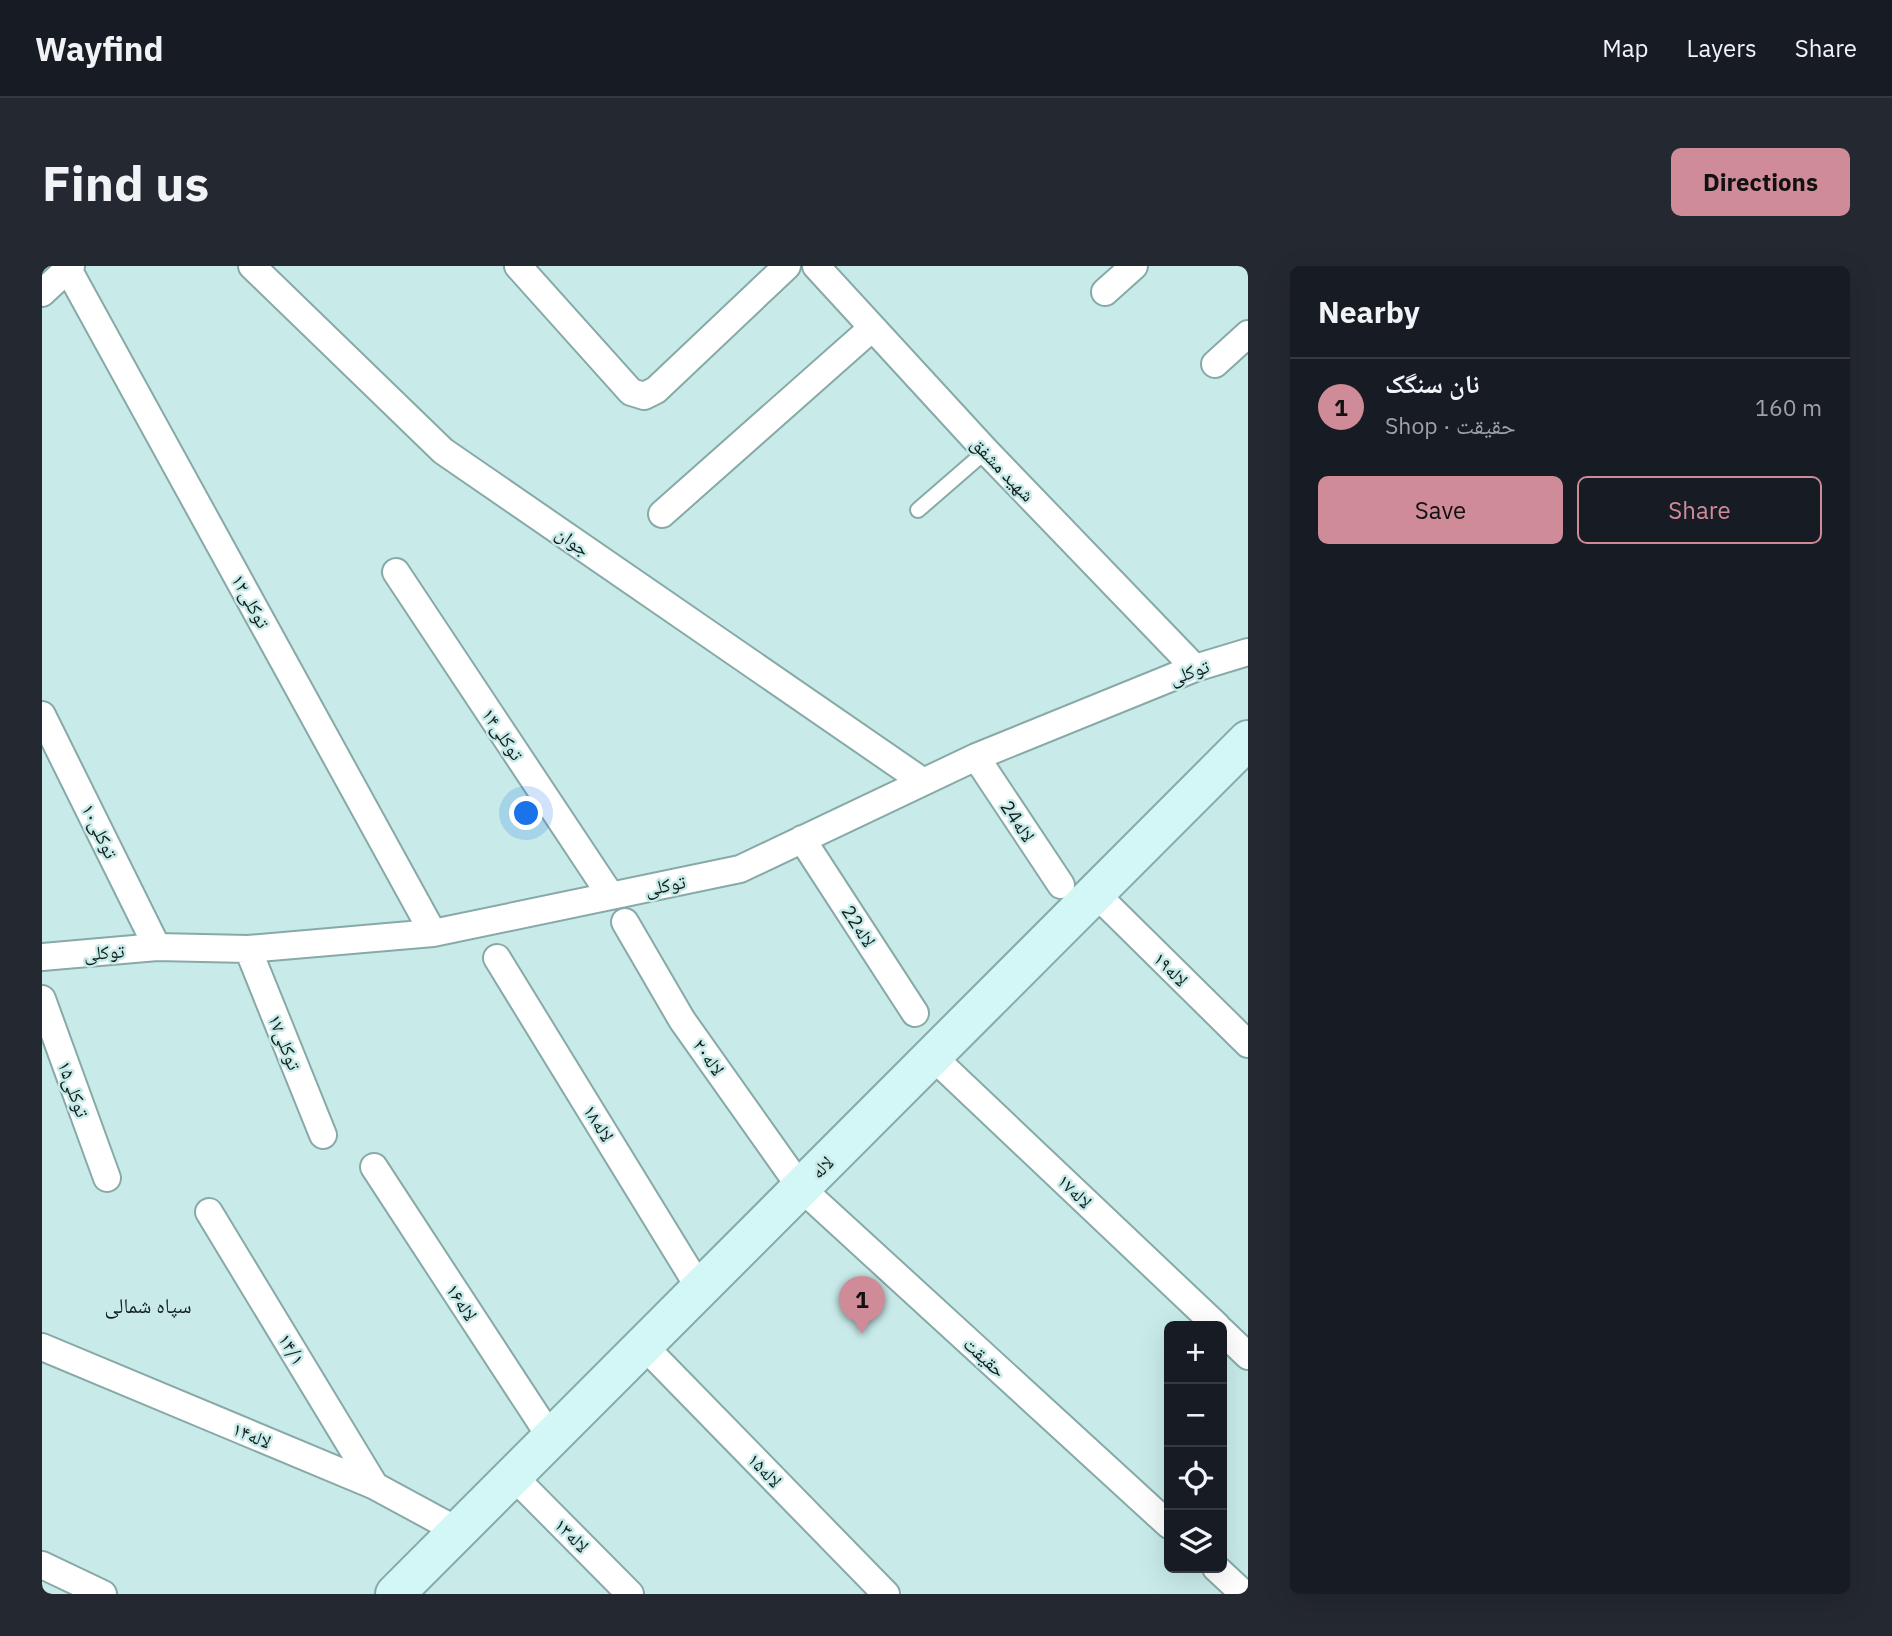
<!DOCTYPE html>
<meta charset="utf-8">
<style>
:root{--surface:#171b24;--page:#242831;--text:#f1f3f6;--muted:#9ea1a6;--line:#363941;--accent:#cf8b97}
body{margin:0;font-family:"IBM Plex Sans","Noto Naskh Arabic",sans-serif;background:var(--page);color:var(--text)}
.controls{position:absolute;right:21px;bottom:21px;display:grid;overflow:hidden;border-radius:10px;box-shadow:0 7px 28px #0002}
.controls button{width:63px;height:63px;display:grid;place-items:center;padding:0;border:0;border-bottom:2px solid var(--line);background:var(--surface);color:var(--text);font:35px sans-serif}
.you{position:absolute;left:485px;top:548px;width:24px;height:24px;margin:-18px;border:5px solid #fff;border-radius:50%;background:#1a73e8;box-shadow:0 0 0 10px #1a73e833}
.badge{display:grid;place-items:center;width:46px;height:46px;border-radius:50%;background:var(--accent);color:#111;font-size:23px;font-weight:700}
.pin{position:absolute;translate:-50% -58px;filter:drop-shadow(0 2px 4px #0008)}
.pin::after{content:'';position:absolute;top:37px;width:24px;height:21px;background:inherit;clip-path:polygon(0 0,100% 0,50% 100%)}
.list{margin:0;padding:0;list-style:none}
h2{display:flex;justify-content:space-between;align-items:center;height:91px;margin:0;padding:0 28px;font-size:30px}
h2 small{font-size:23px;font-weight:400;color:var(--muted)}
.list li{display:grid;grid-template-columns:46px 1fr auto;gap:21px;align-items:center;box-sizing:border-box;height:98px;padding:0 28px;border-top:2px solid var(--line)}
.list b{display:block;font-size:26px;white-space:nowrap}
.list p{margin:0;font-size:23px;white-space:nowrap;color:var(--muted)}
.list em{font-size:23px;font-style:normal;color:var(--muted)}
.actions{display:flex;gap:14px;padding:21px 28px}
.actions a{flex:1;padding:16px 0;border:2px solid var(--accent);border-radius:10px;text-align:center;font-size:24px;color:var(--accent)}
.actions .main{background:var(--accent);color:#111}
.icon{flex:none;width:38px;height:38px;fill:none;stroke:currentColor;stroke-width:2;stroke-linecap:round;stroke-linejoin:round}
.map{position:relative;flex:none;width:1206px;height:1328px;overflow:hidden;border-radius:10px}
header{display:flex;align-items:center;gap:42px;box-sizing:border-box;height:98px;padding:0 35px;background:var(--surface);border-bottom:2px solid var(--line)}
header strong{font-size:33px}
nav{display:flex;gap:38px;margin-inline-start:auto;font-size:24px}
.intro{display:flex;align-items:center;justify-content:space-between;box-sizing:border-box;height:168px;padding:0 42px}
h1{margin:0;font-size:49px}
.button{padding:18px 32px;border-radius:10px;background:var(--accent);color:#111;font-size:24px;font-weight:700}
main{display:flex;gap:42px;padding:0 42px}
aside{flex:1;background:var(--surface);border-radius:10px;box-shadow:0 7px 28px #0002}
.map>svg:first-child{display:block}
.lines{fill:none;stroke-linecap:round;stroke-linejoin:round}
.lane-casing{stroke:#87a9a7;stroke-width:18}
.street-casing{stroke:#87a9a7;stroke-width:30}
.secondary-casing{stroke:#87a9a7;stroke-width:42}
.lane{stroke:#fff;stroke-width:14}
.street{stroke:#fff;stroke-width:26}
.secondary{stroke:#d2f7f6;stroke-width:38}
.labels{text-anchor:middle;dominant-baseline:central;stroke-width:5;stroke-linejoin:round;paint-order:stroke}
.street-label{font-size:19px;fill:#101e1d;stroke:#c8ebe9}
.neighbourhood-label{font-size:21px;fill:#101e1d;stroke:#c8ebe9}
</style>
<header>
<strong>Wayfind</strong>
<nav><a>Map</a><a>Layers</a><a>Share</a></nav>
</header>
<div class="intro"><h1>Find us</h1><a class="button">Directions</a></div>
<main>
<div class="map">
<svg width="1206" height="1328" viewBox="0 0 1206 1328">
<rect width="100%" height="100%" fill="#c8ebe9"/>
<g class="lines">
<defs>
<path id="lane" d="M876,244L944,185"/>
<path id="street" d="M210,0L401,185L880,515
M476,0L589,126L602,130L614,124L745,0
M774,0L944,185L1153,402
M26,3L391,667
M1063,26L1092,0
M0,27L29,0
M1173,98L1206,68
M620,248L830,62
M354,306L569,630
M0,449L115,681
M934,491L1019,619
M760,573L873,747
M1053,627L1206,778
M583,656L640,754L759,922L1127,1259
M206,683L281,869
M0,691L115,681L206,683L391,667L698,603L934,491L1153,402L1206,386
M455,692L658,1023
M0,733L65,912
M890,790L1175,1060
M332,901L509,1172
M167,946L333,1220
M1180,1065L1206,1090
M601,1079L844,1328
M0,1081L333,1220L416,1265
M471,1210L588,1328
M0,1299L61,1328
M1174,1302L1202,1328"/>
<path id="secondary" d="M353,1328L1206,474"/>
</defs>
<use href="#lane" class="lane-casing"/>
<use href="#street" class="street-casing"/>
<use href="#secondary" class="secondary-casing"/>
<use href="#lane" class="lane"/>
<use href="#street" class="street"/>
<use href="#secondary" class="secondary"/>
</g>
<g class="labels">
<g class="street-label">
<text transform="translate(961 203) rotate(46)">شهید مشفق</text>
<text transform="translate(531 275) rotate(35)">جوان</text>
<text transform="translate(209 335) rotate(61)">توکلی۱۲</text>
<text transform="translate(1147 406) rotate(-20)">توکلی</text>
<text transform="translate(461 468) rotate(56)">توکلی۱۴</text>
<text transform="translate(976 555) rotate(56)">24لاله</text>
<text transform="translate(58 565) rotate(64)">۱۰توکلی</text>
<text transform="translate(623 619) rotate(-12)">توکلی</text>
<text transform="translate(817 660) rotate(57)">22لاله</text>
<text transform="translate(62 686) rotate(-5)">توکلی</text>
<text transform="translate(1129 703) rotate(45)">لاله۱۹</text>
<text transform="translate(243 776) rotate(68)">توکلی۱۷</text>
<text transform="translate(667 791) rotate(55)">لاله۲۰</text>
<text transform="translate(32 823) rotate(70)">توکلی۱۵</text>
<text transform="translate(557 857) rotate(58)">لاله۱۸</text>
<text transform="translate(780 901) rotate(-45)">لاله</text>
<text transform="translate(1033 925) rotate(44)">لاله۱۷</text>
<text transform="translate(420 1036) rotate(57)">لاله۱۶</text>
<text transform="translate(250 1083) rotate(59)">۱۴/۱</text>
<text transform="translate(943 1091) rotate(42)">حقیقت</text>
<text transform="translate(210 1169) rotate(23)">لاله۱۴</text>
<text transform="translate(723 1204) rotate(46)">لاله۱۵</text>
<text transform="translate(530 1269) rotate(45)">لاله۱۳</text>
</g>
<g class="neighbourhood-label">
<text x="106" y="1039">سپاه شمالی</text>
</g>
</g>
</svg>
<div class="controls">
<button>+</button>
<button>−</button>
<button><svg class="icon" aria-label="locate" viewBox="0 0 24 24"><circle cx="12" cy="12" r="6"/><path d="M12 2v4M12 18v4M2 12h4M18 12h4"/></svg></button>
<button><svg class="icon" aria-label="layers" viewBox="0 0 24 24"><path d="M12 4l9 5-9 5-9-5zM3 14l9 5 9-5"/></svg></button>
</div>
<div class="you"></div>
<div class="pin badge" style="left:820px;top:1068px">1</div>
</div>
<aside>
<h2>Nearby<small></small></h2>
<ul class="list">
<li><span class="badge">1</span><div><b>نان سنگک</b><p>Shop · حقیقت</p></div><em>160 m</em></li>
</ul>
<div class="actions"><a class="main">Save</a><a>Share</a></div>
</aside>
</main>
